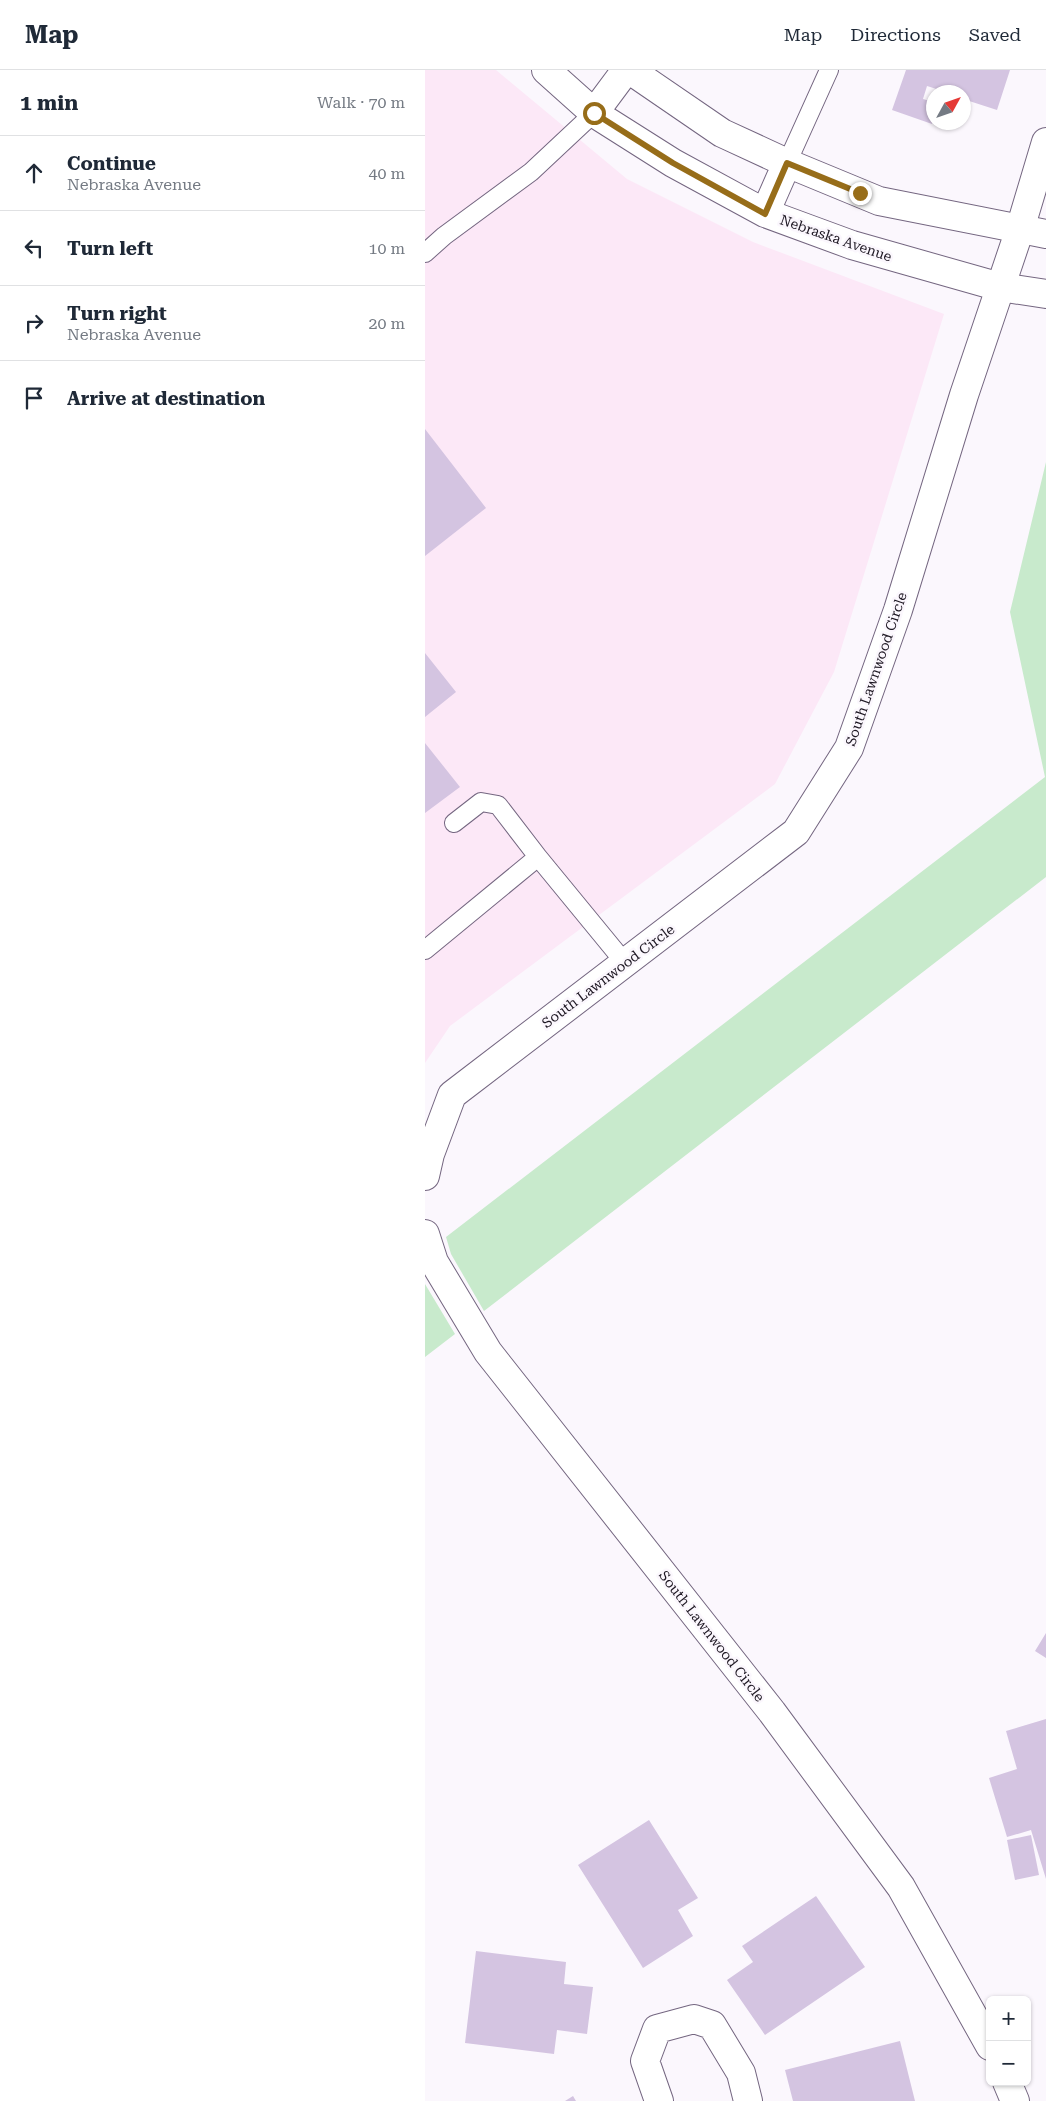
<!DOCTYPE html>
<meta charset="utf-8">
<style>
:root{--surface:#fff;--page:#f6f6f7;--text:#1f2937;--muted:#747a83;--line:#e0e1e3}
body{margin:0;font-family:"Roboto Serif",serif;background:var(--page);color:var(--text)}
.controls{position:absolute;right:15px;bottom:15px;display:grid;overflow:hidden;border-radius:8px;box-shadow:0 1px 4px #0004}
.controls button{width:45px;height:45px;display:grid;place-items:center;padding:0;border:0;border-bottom:1px solid var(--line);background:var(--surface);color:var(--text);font:25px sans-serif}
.compass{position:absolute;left:501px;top:15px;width:45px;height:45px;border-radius:50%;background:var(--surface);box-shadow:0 1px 4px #0004;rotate:50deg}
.stop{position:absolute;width:15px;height:15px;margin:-11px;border:4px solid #976d19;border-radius:50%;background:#fff}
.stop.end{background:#976d19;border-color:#fff;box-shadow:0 1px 5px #0008}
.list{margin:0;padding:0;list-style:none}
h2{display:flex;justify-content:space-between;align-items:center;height:65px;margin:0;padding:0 20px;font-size:21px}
h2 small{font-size:16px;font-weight:400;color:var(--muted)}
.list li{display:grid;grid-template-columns:32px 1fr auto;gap:15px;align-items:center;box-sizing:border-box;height:75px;padding:0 20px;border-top:1px solid var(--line)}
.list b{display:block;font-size:19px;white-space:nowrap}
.list p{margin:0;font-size:16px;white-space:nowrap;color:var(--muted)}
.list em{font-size:16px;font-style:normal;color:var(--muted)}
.icon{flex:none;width:28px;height:28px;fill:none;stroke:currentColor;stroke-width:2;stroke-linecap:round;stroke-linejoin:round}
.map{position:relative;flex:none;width:621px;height:2031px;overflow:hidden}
header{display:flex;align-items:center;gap:30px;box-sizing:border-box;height:70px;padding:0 25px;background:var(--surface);border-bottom:1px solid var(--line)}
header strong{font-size:24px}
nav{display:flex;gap:28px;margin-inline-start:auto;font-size:18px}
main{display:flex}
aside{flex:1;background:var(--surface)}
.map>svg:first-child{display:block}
.medical{fill:#fce8f7}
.green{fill:#c8eacc}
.building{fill:#d4c4e1}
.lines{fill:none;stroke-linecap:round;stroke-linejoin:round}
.service-casing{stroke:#746680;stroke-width:20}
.minor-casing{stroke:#746680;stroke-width:30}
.tertiary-casing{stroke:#746680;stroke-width:30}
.service{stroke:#fff;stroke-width:18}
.minor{stroke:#fff;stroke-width:28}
.tertiary{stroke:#fff;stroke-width:28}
.route{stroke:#976d19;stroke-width:6}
.labels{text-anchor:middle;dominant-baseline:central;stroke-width:5;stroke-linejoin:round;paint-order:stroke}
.street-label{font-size:14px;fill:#1d1722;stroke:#fbf7fd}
</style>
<header>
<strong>Map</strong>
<nav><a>Map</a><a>Directions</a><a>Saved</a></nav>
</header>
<main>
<aside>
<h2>1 min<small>Walk · 70 m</small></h2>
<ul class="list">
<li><svg class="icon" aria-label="ahead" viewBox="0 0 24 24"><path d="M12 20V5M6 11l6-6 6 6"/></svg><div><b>Continue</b><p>Nebraska Avenue</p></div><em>40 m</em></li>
<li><svg class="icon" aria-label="left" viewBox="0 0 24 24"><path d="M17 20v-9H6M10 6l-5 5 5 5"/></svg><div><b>Turn left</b></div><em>10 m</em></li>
<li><svg class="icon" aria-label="right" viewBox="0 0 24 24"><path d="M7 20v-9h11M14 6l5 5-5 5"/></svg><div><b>Turn right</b><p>Nebraska Avenue</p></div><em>20 m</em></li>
<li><svg class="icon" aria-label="arrive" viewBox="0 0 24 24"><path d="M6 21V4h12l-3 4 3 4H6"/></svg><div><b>Arrive at destination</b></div></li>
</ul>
</aside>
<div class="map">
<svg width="621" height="2031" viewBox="0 0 621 2031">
<rect width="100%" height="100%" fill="#fbf7fd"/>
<path class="medical" d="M0,0H71L202,109L328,172L519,244L409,602L350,714L25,956L0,993Z"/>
<path class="green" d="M621,392V807L59,1241L26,1184L21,1167L620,707L585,542Z
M0,1214L30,1264L0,1287Z"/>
<path class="building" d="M481,0H585L572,40L538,29V22H521L502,16L498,29L508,32L507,54L467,40Z
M0,359L61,438L0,486Z
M0,583L31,622L0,647Z
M0,673L35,717L0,743Z
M621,1563V1588L610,1581Z
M621,1649V1809L606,1760L582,1767L564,1708L592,1699L581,1661Z
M224,1750L273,1828L253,1840L268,1866L218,1898L153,1795Z
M606,1765L614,1805L590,1810L582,1770Z
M391,1826L440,1897L340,1965L302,1910L328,1892L317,1876Z
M51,1881L141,1892L139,1914L168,1917L162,1964L132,1960L129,1984L40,1973Z
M475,1971L490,2031H368L360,2000Z
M148,2026L151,2031H140Z"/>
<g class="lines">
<defs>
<path id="service" d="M362,93L404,0
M0,183L19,166L106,102L169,43
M29,753L56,732L73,735L113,787
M0,880L113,787L200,893"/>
<path id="minor" d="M0,1106L5,1084L27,1025L371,762L424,678L473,540L539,325L595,159L621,72
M0,1164L9,1192L63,1282L347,1642L476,1817L565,1976
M582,2012L590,2031
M234,2031L220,1991L232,1959L269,1949L287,1955L316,2003L323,2031"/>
<path id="tertiary" d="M121,0L169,43L248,93L340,143L427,175L575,217L621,224
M205,0L297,63L362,93L454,131L621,164
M169,43L201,0
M340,143L362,93"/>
</defs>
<use href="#service" class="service-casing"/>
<use href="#minor" class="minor-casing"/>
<use href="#tertiary" class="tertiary-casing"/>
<use href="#service" class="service"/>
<use href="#minor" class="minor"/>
<use href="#tertiary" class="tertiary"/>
</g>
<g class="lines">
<path class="route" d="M169,43L248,93L340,144L362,93L435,123"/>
</g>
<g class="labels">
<g class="street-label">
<text transform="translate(411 168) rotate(19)">Nebraska Avenue</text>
<text transform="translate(451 599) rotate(-71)">South Lawnwood Circle</text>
<text transform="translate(183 906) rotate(-37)">South Lawnwood Circle</text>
<text transform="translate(287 1566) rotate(52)">South Lawnwood Circle</text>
</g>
</g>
</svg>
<div class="controls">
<button>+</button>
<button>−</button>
</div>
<svg class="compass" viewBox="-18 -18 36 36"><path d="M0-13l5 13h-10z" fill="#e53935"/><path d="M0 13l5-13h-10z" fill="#747a83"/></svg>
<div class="stop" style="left:169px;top:43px"></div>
<div class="stop end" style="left:435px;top:123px"></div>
</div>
</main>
